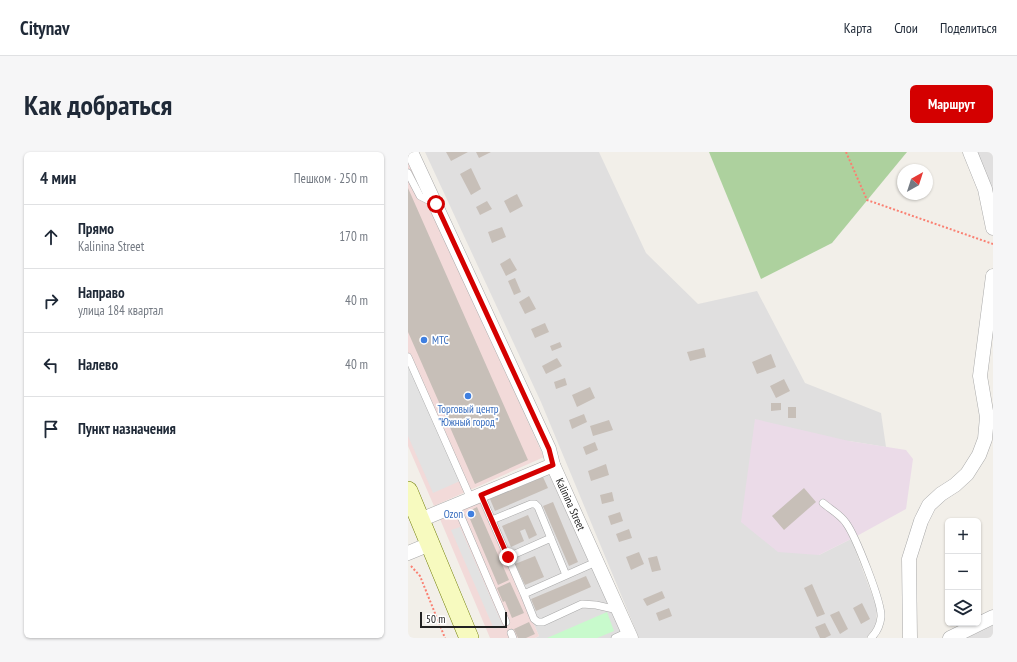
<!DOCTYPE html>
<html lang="ru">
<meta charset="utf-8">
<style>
:root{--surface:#fff;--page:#f6f6f7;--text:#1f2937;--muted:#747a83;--line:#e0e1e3;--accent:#d40000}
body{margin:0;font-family:"PT Sans Narrow",sans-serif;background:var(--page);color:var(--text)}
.controls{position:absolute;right:12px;bottom:12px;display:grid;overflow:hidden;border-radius:6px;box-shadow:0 1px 3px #0004}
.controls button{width:36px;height:36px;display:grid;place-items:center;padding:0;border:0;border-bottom:1px solid var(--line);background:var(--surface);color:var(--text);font:20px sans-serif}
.compass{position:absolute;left:489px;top:12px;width:36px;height:36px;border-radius:50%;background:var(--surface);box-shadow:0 1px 3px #0004;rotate:39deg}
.scale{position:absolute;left:12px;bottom:10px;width:87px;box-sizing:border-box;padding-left:4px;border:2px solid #222;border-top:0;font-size:11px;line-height:14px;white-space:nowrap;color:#222;-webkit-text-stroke:3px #fff;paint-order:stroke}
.stop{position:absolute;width:12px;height:12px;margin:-9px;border:3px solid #d40000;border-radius:50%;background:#fff}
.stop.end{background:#d40000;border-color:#fff;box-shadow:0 1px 4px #0008}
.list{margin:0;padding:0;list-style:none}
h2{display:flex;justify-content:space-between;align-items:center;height:52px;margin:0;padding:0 16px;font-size:17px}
h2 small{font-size:13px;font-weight:400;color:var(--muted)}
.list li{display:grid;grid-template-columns:26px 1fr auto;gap:12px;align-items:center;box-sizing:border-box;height:64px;padding:0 16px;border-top:1px solid var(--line)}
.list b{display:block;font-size:15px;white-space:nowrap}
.list p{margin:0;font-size:13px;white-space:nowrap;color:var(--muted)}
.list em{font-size:13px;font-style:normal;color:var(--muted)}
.icon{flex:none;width:22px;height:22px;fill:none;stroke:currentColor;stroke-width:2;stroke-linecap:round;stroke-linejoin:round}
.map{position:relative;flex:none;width:585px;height:486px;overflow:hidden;border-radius:6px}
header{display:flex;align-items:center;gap:24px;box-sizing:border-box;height:56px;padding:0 20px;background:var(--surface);border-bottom:1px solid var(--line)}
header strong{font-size:19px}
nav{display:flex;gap:22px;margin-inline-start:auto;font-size:14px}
.intro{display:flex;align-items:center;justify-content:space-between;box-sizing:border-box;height:96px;padding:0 24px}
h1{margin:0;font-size:28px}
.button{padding:10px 18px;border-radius:6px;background:var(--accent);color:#fff;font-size:14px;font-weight:700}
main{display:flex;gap:24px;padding:0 24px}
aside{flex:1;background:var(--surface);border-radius:6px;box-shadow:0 1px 3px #0004}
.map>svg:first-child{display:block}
.residential{fill:#e0dfdf}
.commercial{fill:#f2dad9}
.industrial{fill:#ebdbe8}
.forest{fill:#add19e}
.park{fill:#c8facc}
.parking{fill:#e2e2e2}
.building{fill:#c7bfb8}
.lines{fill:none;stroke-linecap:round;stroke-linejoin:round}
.lane-casing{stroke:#a9a9a9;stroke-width:8}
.street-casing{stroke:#a9a9a9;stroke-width:15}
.secondary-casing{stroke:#707d05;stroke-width:20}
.path{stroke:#fa8072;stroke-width:2;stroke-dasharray:2 2;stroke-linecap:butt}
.lane{stroke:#fff;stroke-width:7}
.street{stroke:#fff;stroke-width:14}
.secondary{stroke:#f7fabf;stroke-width:19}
.route{stroke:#d40000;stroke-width:5}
.shop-dot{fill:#3f7fe0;stroke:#fff;stroke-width:1.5}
.labels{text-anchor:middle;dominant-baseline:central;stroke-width:3.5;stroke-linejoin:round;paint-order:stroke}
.shop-label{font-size:11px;fill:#366cbe;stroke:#fff;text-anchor:start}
.street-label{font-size:11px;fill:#222;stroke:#fff}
</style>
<header>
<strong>Citynav</strong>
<nav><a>Карта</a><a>Слои</a><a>Поделиться</a></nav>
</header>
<div class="intro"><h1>Как добраться</h1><a class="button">Маршрут</a></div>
<main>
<aside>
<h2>4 мин<small>Пешком · 250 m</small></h2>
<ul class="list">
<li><svg class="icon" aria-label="ahead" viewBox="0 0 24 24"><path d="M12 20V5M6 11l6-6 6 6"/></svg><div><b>Прямо</b><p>Kalinina Street</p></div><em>170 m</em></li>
<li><svg class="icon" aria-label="right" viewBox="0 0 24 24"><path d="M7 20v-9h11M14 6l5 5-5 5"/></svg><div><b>Направо</b><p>улица 184 квартал</p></div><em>40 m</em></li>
<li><svg class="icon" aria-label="left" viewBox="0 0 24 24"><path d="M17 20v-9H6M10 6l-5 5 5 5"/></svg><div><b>Налево</b></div><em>40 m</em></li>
<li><svg class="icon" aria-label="arrive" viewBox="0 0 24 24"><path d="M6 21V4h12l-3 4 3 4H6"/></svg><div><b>Пункт назначения</b></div></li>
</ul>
</aside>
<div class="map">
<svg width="585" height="486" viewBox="0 0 585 486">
<rect width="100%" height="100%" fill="#f2efe9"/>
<path class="residential" d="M17,0H191L238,101L290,152L349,139L397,231L473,261L478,295L441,289L411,403L443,387L469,456L468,473L458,486H231L133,250Z
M567,0H585V49Z
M143,319L218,486H127L131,484L72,350Z
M585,470V486H553Z"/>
<path class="commercial" d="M0,7L136,305L26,354L0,294Z
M72,350L131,484L127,486H82L32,367Z"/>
<path class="industrial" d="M347,267L441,289L498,298L505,307L498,357L447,385L411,403L370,400L333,370Z"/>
<path class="forest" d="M301,0H499L424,91L353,127Z"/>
<path class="park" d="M199,460L206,479L189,486H139Z"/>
<path class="parking" d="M0,210L52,329L25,341L0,284Z
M52,375L95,474L86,477L43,378Z"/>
<path class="building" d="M38,0H60L43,9Z
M68,0H83L71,6Z
M63,16L73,37L63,43L52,22Z
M0,36L120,308L67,332L0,180Z
M109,42L115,54L102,61L96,49Z
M79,49L84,57L72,63L68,55Z
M94,75L98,85L84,91L80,80Z
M102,106L109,118L98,124L92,112Z
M107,126L113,140L106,143L100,129Z
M121,144L128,157L117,162L111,150Z
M137,171L141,180L127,186L123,177Z
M152,190L154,195L144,199L142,194Z
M296,196L298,205L282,209L279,200Z
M363,202L368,215L349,222L344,210Z
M149,206L154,214L138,222L134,214Z
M157,226L159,233L148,237L146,230Z
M376,227L382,239L368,246L362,234Z
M182,235L187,246L169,255L164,243Z
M363,251H373V258L363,259Z
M380,255H388V266H380Z
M176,262L179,270L164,277L161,268Z
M201,268L205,278L185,284L182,274Z
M187,290L190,298L178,303L175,295Z
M198,312L201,323L183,329L180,319Z
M135,325L140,336L87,359L82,347Z
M396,336L408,350L376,378L364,364Z
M204,340L206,349L194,352L192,343Z
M145,350L170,410L161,414L135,354Z
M69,355L101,428L90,433L59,360Z
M212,360L215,369L203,373L200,364Z
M120,363L129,383L121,387L117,377L112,379L116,389L103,395L94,374Z
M221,377L224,386L211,390L208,382Z
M231,400L236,412L223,418L218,405Z
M127,404L136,425L117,433L107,412Z
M249,404L253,418L244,420L240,406Z
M178,424L183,435L128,459L123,447Z
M102,430L116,461L104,466L97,449L95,450L89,436Z
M404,432L417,462L409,465L396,436Z
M254,439L257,446L239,454L235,447Z
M454,451L462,467L453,472L445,456Z
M261,456L264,464L251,469L248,461Z
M431,459L440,477L432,482L422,463Z
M121,470L127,482L118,486H110L106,477Z
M417,471L423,483L417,486H412L407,475Z"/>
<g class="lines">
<defs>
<path id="lane" d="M0,21L12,44L26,51
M0,205L63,347
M73,343L116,442L188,410
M415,351C422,357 433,363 438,371C447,383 474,450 473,465C472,474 469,480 463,486
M48,353L98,470
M84,368L123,352H127L130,355L158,423
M100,405L143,386
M116,442L126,467L130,470H135L174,452L188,453L210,458
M103,481L105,486
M207,486L220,480"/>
<g id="street">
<path id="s1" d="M3,0L141,297L145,313L223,486"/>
<path d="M562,0L577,37L585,76"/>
<path d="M12,368L145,313"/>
<path d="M0,401L22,392"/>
<path d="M502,486L501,407L513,369L521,353L533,342L547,333L559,322L571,303L577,287L579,265L572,224L585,124"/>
<path d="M542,486L585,465"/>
</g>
<path id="secondary" d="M0,339L61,486"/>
</defs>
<use href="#lane" class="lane-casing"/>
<use href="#street" class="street-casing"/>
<use href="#secondary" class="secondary-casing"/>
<path class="path" d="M438,0L459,48L585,92
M3,414L12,424L37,486"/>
<use href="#lane" class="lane"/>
<use href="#street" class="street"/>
<use href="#secondary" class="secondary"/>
</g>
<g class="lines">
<path class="route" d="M28,52L141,297L145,313L73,343L100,405"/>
</g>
<g class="shop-dot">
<circle cx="16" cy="188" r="4"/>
<circle cx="60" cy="244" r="4"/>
<circle cx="63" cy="362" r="4"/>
</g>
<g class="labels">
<g class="shop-label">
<text x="24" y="188">МТС</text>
<text x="60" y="257" text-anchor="middle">Торговый центр<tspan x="60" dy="13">"Южный город"</tspan></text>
<text x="55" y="362" text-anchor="end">Ozon</text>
</g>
<g class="street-label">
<text stroke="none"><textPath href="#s1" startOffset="387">Kalinina Street</textPath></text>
</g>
</g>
</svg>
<div class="controls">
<button>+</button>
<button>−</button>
<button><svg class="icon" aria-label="layers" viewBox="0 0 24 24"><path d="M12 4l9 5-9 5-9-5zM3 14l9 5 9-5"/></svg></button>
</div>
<svg class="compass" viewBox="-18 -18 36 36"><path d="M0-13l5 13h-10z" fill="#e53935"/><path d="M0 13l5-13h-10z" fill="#747a83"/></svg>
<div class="scale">50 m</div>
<div class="stop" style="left:28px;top:52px"></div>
<div class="stop end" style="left:100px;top:405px"></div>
</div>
</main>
